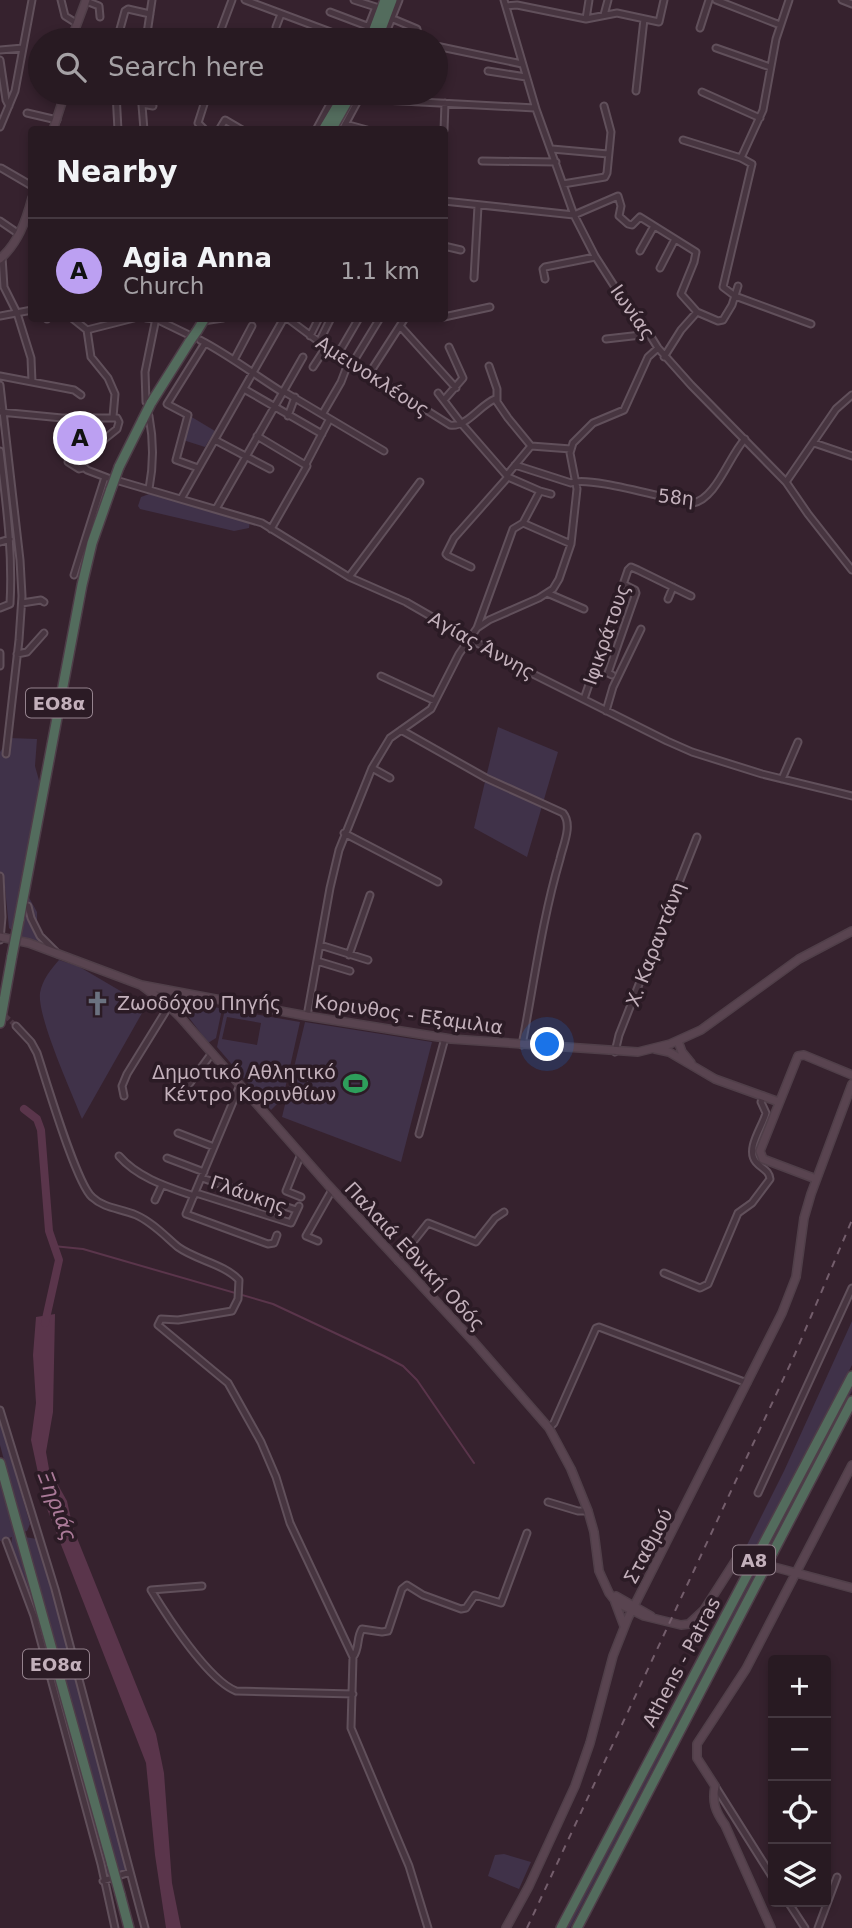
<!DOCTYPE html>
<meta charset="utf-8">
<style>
:root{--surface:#281a22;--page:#30232a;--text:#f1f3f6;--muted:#a5a1a5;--line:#443840;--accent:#bca0f2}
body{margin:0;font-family:"DejaVu Sans",sans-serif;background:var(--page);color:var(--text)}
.controls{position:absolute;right:21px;bottom:21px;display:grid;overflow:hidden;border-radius:7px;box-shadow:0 4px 10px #0003}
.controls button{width:63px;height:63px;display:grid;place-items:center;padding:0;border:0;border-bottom:2px solid var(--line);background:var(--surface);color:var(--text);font:35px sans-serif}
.you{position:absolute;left:548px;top:1045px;width:24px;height:24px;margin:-18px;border:5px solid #fff;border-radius:50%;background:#1a73e8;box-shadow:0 0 0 10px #1a73e833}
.badge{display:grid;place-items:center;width:46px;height:46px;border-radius:50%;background:var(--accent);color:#111;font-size:23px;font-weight:700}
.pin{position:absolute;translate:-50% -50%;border:4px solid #fff;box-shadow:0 2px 7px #0006}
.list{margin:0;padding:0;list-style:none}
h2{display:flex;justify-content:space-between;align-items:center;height:91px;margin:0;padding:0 28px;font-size:30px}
h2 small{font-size:23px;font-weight:400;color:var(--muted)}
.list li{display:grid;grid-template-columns:46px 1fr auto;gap:21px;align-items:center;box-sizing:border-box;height:105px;padding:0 28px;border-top:2px solid var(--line)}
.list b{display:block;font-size:26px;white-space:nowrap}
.list p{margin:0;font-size:23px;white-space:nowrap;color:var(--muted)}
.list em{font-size:23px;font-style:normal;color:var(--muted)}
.icon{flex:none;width:38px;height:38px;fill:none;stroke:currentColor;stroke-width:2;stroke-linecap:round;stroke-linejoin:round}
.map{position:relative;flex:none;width:852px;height:1928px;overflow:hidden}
.search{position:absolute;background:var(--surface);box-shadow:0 4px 10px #0003;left:28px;top:28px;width:420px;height:77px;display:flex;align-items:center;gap:18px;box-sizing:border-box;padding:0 24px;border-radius:38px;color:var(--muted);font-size:26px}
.panel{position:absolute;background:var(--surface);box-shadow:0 4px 10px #0003;left:28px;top:126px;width:420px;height:196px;border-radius:7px}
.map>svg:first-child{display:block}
.green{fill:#403249;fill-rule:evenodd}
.water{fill:#5a354b}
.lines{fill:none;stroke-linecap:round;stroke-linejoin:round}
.stream{stroke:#5a354b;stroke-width:2}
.river{stroke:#5a354b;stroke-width:8}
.street-tunnel{stroke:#4b3743;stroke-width:5;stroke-dasharray:5 2.5;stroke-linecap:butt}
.street-casing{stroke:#61505b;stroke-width:9}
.secondary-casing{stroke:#503f49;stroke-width:10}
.highway-casing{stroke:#4e3d48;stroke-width:12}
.street{stroke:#473540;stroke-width:5}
.secondary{stroke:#594450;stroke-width:7}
.highway{stroke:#536c5d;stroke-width:9}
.rail{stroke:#745e6c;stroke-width:2;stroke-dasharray:7 7;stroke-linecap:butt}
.highway-bridge-casing{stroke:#4e3d48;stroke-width:12;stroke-linecap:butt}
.highway-bridge{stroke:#536c5d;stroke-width:9}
.labels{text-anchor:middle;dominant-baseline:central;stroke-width:7;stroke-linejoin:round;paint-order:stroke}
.shield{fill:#2b1b25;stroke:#95838e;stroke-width:2}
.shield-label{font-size:18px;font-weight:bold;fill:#c3b0bb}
.street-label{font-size:19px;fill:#c3b0bb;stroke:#2b1b25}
.poi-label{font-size:19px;fill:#c3b0bb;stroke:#2b1b25;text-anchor:start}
.water-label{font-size:21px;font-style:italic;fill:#aa7a98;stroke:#2b1b25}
</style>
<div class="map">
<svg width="852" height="1928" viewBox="0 0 852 1928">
<rect width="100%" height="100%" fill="#36222e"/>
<path class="green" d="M190,416L215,431L205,447L183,440Z
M149,494L250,521L249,528L234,531L140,509L138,506L141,497Z
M498,727L558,752L527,857L474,828Z
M9,738L37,739L35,766L40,784L22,885L37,912V922L43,936L40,944L20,937L9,928L4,878L0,874V752Z
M59,960L78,966L146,1006L82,1119C72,1093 37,1017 40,993C42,980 51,969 59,960Z
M197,1002L222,1009L216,1038L208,1043L187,1015L189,1008Z
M225,1009L300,1022L283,1098L271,1110L217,1047ZM227,1017L261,1023L257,1045L222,1039Z
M305,1022L432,1042L401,1162L282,1117Z
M852,1321V1365L753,1555L747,1550V1545L784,1471Z
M852,1386V1391L570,1928H567Z
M0,1419L30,1524L27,1531L23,1532L0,1445Z
M0,1478L110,1877L105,1878L36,1615L11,1546L12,1537L0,1541Z
M25,1537L37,1539L42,1551L127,1866L126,1871L119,1875Z
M504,1854L531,1862L519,1889L488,1876L495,1855Z"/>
<path class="water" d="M55,1314L53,1412L46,1452L49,1469L67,1501L73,1528L156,1734L164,1773L172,1883L181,1928H166L155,1855L146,1763L44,1501L31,1440L36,1403L33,1355L36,1317Z"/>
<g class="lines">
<path class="stream" d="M53,1246L83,1249L273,1304L384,1356L403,1366L417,1380L474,1463"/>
<path class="river" d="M24,1109L37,1119L41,1130L49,1231L59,1260L45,1323"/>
<path class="street-tunnel" d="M0,1011L16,1026"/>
<defs>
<path id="street" d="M61,0L65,16L76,23
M245,0L352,40
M354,0L379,8
M504,0L536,109L574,215L595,256L620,295L638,316L658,348L691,385L786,482L808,514L852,570
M716,0L780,25
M789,0L776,39L763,110L741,158L752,164L723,287L735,296L811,324
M842,0L852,4
M86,1L99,6L100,17
M506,6L517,5L586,19L617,13L659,22L664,0
M330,12L375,29
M604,15L608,0
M386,16L417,29L419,40
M586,19L589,0
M276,27L281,14
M700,28L709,0
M147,33L170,40
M117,40L125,11L128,9L150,14
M146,40L152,0
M217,40L232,0
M363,40L376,7
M383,40L399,0
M436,46L522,64
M716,48L770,67
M0,50L23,48
M0,60L6,100L9,106
M488,71L526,77
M636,91L644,19
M702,92L760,118
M116,93L118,130
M141,93L144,130
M199,93L205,101L198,123L205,130
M365,93L383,100L535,108
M142,104L153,106
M27,113L57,120
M345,124L367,130
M0,127L15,91L32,0
M219,130L225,120L242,130
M316,130L336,93
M342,130L362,93
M444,130L445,103
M683,140L741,158
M552,149L608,154
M482,161L556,162
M1,168L32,186
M563,184L605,177L607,173L611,132L604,106
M444,201L574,215L618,196L621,206L619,216L628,224L632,225L640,217L696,252L694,262L681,294L697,312L718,321L723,320L732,305L738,286
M0,221L19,234
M444,246L461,250
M640,251L654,226
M2,257L4,287L17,313L31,358L32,382
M660,268L675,239
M474,278L478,206
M545,279L543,269L545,267L595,257
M0,316L32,310
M444,317L490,307
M47,318V319
M72,318L87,330L91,357L108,378L115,394L113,417
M146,318L156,319L187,334
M287,318L326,347L450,425C466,428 480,405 495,399L508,418L531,446
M203,321L223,318
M400,326L456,388
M87,330L134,318
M310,336L319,318
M606,339L650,334
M200,340C229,355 255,375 282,392
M319,342L331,318
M338,354L359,318
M664,357L681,330L697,312
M234,360L252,326
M352,364L380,318
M489,366L497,389V401
M313,367L326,347
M369,374L405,318
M0,376L74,390L81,395
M0,385L20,560L22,596L19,640L6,754
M244,389L322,434
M283,391L384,451
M438,393L461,423L508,477L540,491L523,523
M444,400L463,378L449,347
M146,402L145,372L156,318
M0,412L62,418H117L119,422L117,429L82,457L79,462L87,470L108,478
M323,413L341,382L349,361
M149,416C154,442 154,463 149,489
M288,416L295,397
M257,436L307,466L271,529
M215,440L270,469
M814,443L852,456
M531,446L571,449
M0,451C6,503 13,552 10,604L0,608
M68,462L79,469L83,468
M306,464L328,422
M515,465L571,483C588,475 669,500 693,503C716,499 729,456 745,439
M198,468L176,460L188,415L167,404L205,343
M507,475L531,446
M119,481L262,523L349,577L406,602L521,668L667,741L692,752L762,774L852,796
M786,482L836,409L852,395
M540,491L551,494
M181,499L284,318
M216,509L303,357
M523,523L571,544
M0,542L10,539
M471,567L448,556L446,554L454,538L508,477
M74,575L105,477
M349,577L420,482
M547,593L584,609
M668,599L673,587
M22,603L41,600L44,602
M477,628L513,529L523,523
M0,653V666
M17,654L27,652L44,633
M612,675L608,673L636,593L635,590L623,584
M381,676L435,701
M584,699L628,570L631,567L638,570L691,596
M606,711L613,687L641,629
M401,730L486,778L563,813C573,825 563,845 560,859C542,920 534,983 522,1045
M372,768L390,778
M782,779L798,742
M344,833L438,882
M0,876L2,917L0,940
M28,906L31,918L40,936L58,954
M320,945L368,960
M349,955L370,895
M317,961L350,971
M307,1016L330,888L339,850L372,768L390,738L431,709L459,654L477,628L489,620L539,598L553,589L559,579L571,544L577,489L570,453L573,443L593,423L624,410L648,357L658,348
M16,1026L31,1042L37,1053C46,1080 76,1183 92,1197C105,1209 120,1208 136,1215C152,1222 165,1236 178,1247C196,1260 224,1264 239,1280L238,1299L232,1311L178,1320L161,1319L158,1325L228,1383L261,1442L276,1477L290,1523L353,1657L351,1728L409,1866L428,1928
M615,1052L619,1035L697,837
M240,1085L186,1214L268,1244L274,1243L277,1235
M181,1095L212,1053
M124,1096L122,1086L127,1074L169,1006
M178,1133L214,1147
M419,1134L445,1038
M301,1154L286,1191L301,1197
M119,1156C138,1178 168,1187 194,1196
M167,1158L204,1172
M202,1178L296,1210
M196,1193L291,1223L299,1206
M155,1200L162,1185
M318,1241L306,1236L332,1190
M398,1261L428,1223L476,1242L495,1218L504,1212
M664,1273L700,1288L708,1284L738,1213L752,1203L770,1179C769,1170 762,1169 756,1162C745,1149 763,1126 766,1113L761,1102L763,1096
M0,1410L55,1589L145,1928
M549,1428L554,1423L596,1328L599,1327L747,1383
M758,1493L852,1288
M548,1502L578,1511H588
M6,1541L34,1616L101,1864L115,1928
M202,1586L151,1590C167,1616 208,1680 236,1691L353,1694
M353,1657C360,1648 356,1638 362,1629L382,1632L388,1631L402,1589L407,1585L423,1595L461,1609L466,1608L475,1595L501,1603L527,1533
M715,1786L773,1878
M103,1881L130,1872
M788,1902L805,1928
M818,1928L837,1877"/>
<path id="secondary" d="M71,40L86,0
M53,130L65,93
M0,259C18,243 26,221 32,198
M0,937L29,943L141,985L307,1016L451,1039L638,1052L670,1044L701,1030L799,959L852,931
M141,985L168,1005L180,1017L328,1185L474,1342L549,1428L571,1469L588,1511L594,1532L599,1571L609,1593L616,1602L644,1616L681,1625L689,1624L704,1610L736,1560L741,1557L750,1559
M180,1017L183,1003L193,996
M678,1041L682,1052L691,1063
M655,1049L669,1052L715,1079L779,1102
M816,1179L763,1159L760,1151L798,1056L804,1055L852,1075
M774,1567L852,1588
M616,1596L651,1616
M615,1602L624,1626
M506,1928L529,1886L575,1786L590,1743L613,1656L628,1618L782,1313L796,1277L804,1218L811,1194L852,1084
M771,1928L725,1825C715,1811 712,1802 715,1786L697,1758V1744L746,1669L852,1465"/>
<path id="highway" d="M370,40L385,0
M377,40L392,0
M323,130L345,93
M331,130L352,93
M197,331L205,318
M151,403L190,341
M119,467L143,419
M19,920L82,585L92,543L111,489
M0,1023L12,956
M0,1463L112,1865
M120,1894L129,1928
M561,1928L852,1376
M577,1928L852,1401"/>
</defs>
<use href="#street" class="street-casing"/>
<use href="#secondary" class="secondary-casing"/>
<use href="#highway" class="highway-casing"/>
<use href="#street" class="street"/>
<use href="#secondary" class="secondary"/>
<use href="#highway" class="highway"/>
<path class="rail" d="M527,1928L795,1354L852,1220"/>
<defs>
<path id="highway-bridge" d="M190,341L197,331
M143,419L151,403
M111,489L119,467
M12,956L19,920
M112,1865L120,1894"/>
</defs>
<use href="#highway-bridge" class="highway-bridge-casing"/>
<use href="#highway-bridge" class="highway-bridge"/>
</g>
<defs>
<symbol id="church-bare" viewBox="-9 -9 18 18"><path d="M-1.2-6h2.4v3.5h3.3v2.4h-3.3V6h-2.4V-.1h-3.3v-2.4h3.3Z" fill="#6b7280" stroke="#2b1b25" stroke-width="2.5" paint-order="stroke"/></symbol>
<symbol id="stadium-bare" viewBox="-9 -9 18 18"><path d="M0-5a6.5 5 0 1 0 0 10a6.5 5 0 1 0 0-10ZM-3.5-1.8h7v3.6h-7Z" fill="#2e9e5b" stroke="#2b1b25" stroke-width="2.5" paint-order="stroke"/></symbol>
</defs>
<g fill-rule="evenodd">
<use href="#church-bare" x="80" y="986" width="35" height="35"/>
<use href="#stadium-bare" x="338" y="1066" width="35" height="35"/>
</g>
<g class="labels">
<g class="shield">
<rect x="26" y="688.5" width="66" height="29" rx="5"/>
<rect x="733" y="1545.5" width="42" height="29" rx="5"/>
<rect x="23" y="1649.5" width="66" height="29" rx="5"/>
</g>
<g class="shield-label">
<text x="59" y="703">ΕΟ8α</text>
<text x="754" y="1560">Α8</text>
<text x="56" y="1664">ΕΟ8α</text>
</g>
<g class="street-label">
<text transform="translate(633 312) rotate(55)">Ιωνίας</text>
<text transform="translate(373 376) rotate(33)">Αμεινοκλέους</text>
<text transform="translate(676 497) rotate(6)">58η</text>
<text transform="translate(606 634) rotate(-71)">Ιφικράτους</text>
<text transform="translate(482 645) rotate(29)">Αγίας Άννης</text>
<text transform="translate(655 944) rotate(-69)">Χ. Καραντάνη</text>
<text transform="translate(409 1014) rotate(8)">Κορινθος - Εξαμιλια</text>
<text transform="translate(249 1194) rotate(19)">Γλάυκης</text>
<text transform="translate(415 1256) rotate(47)">Παλαιά Εθνική Οδός</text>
<text transform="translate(648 1546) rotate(-62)">Σταθμού</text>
<text transform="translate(681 1662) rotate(-62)">Athens - Patras</text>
</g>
<g class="poi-label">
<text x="117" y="1003">Ζωοδόχου Πηγής</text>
<text x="336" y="1072" text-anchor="end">Δημοτικό Αθλητικό<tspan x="336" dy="22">Κέντρο Κορινθίων</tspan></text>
</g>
<g class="water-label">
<text transform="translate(57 1506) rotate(69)">Ξηριάς</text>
</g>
</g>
</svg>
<div class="controls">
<button>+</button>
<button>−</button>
<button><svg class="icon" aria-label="locate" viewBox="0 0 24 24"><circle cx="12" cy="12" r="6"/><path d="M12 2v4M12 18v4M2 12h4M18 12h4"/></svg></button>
<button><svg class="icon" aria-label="layers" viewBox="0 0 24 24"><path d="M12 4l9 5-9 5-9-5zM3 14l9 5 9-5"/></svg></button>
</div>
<div class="you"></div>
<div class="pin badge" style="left:80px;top:438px">A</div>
<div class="search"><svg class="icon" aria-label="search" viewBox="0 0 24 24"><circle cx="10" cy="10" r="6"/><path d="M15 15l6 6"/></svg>Search here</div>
<section class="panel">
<h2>Nearby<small></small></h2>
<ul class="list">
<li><span class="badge">A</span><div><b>Agia Anna</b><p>Church</p></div><em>1.1 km</em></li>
</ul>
</section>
</div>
